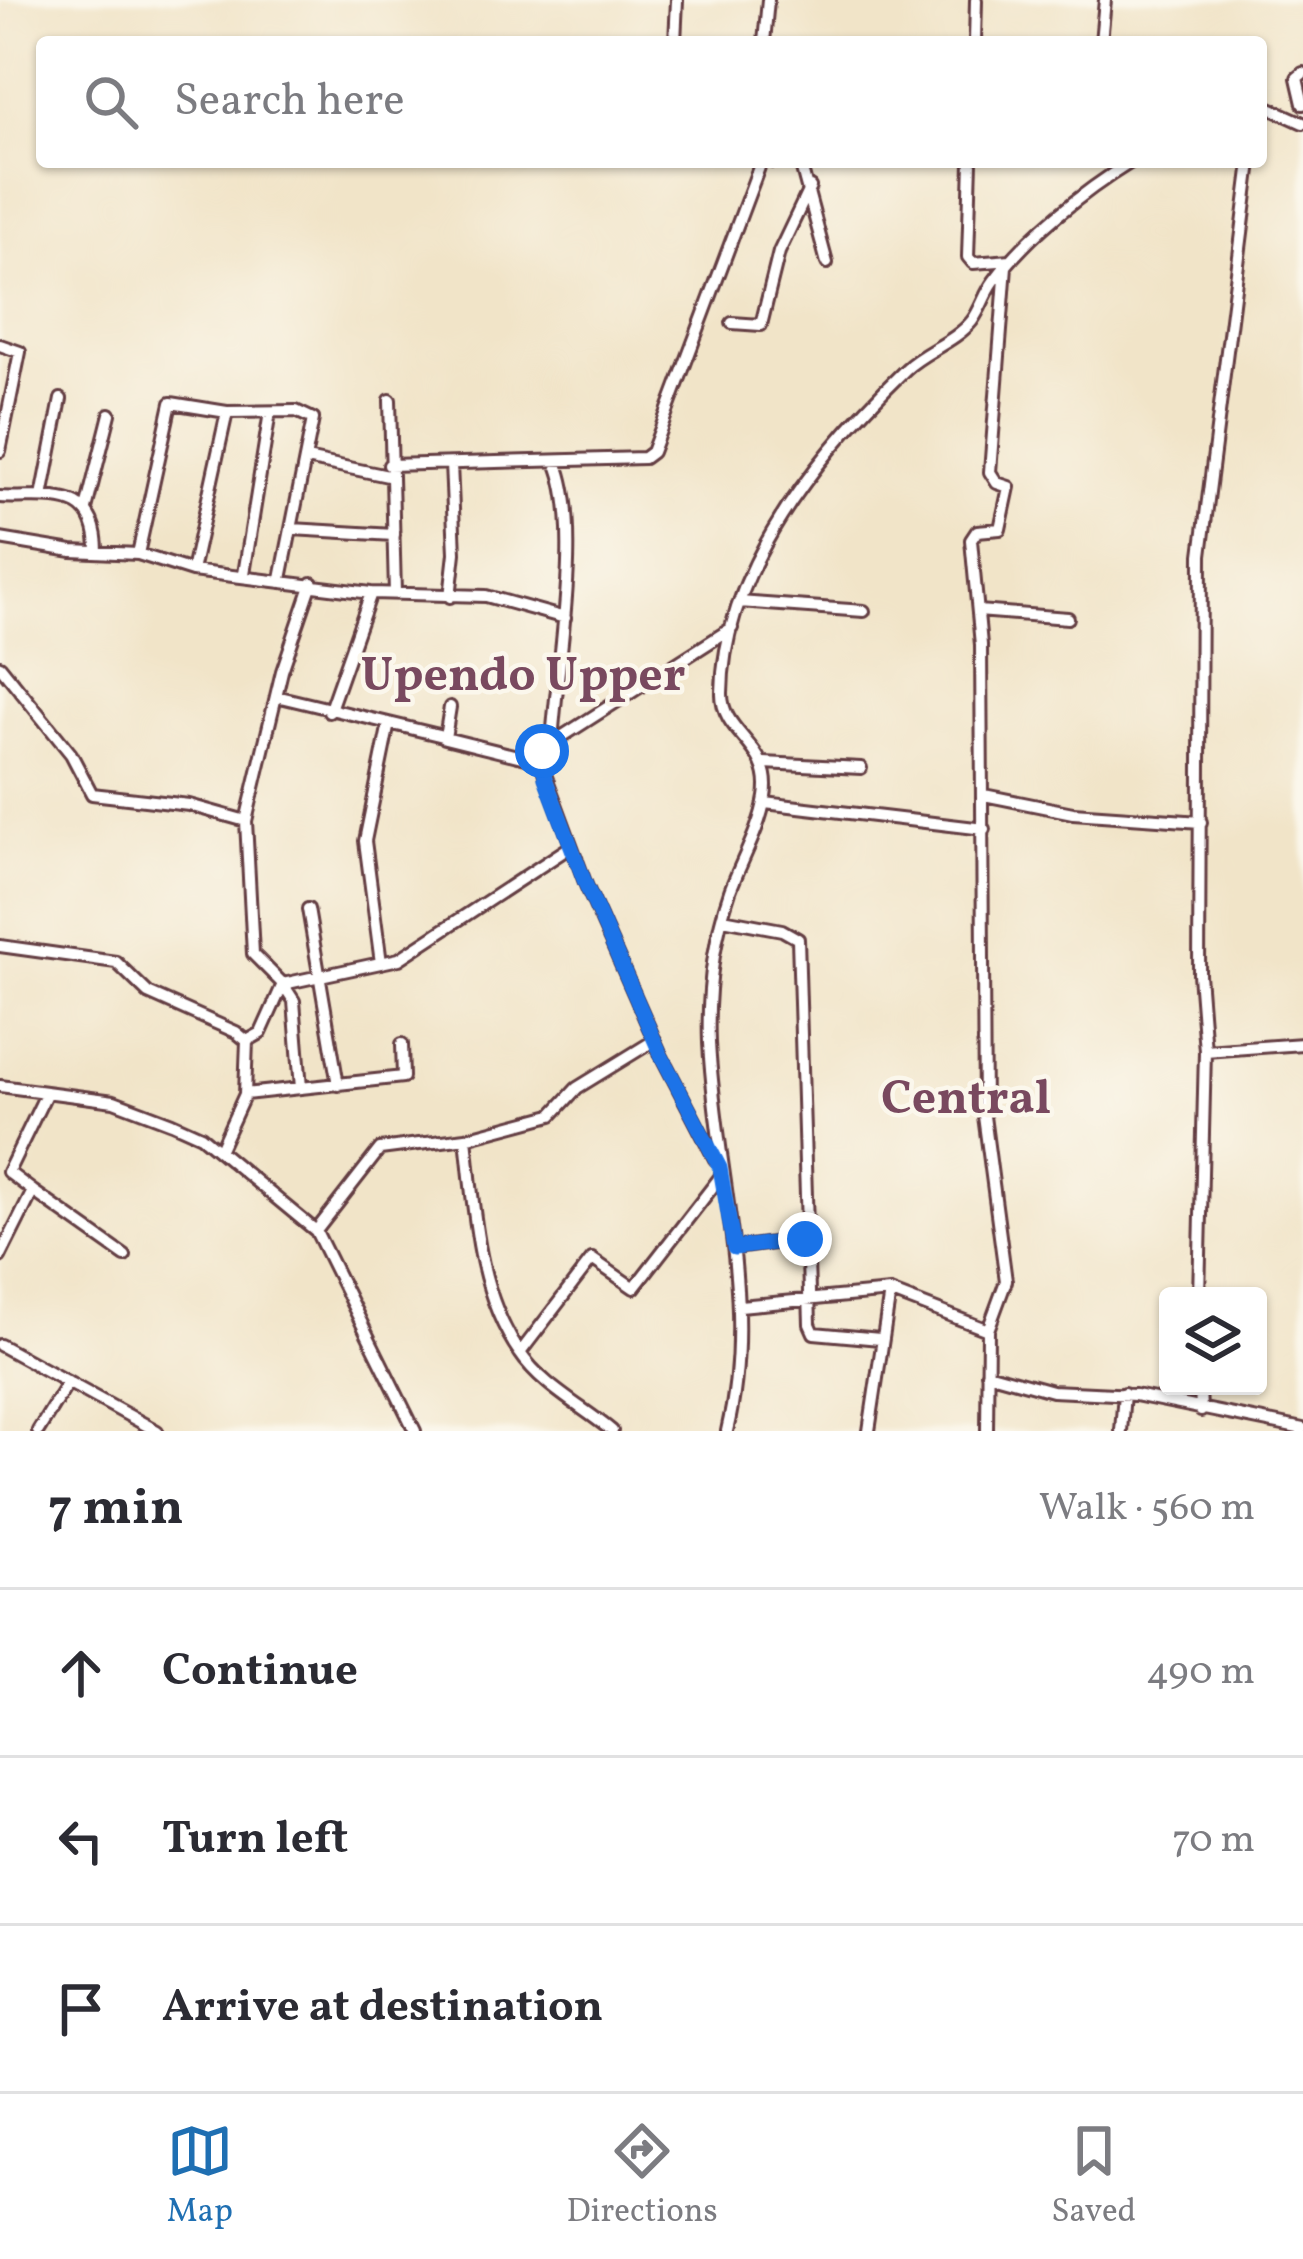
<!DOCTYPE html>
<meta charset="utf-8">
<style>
:root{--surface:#fff;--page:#f2f2f3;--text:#2b2b33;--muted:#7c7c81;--line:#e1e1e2;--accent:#1f6fb2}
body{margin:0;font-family:Vollkorn,serif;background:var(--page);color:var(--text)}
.controls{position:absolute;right:36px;bottom:36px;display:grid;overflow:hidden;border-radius:12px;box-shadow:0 3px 9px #0004}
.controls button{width:108px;height:108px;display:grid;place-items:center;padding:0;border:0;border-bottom:3px solid var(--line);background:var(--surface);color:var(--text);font:60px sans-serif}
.stop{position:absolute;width:36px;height:36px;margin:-27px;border:9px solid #1a73e8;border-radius:50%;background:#fff}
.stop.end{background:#1a73e8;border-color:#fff;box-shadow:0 3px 12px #0008}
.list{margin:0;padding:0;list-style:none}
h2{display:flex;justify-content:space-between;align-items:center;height:156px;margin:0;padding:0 48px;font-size:51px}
h2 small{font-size:39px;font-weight:400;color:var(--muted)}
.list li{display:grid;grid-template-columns:78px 1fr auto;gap:36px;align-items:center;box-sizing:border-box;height:168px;padding:0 48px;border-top:3px solid var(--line)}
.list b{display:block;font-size:45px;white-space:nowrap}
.list em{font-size:39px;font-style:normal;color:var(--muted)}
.icon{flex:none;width:66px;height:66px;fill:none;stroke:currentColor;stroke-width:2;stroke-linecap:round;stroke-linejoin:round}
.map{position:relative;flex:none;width:1303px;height:1431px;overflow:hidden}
.search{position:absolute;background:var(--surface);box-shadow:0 3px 9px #0004;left:36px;right:36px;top:36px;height:132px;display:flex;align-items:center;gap:30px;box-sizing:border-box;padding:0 42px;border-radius:12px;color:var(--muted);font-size:45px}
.sheet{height:660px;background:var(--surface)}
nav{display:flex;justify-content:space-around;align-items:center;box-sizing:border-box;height:168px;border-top:3px solid var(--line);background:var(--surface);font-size:33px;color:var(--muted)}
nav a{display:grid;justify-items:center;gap:6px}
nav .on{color:var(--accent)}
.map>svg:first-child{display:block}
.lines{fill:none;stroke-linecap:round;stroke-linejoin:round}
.minor-casing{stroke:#633d43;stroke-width:16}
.minor{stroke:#fff;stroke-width:10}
.route{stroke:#1a73e8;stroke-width:15}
.labels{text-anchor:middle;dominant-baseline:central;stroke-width:9;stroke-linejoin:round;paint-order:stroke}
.quarter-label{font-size:48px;font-weight:bold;fill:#79495f;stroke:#fbf7ec}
</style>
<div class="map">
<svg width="1303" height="1431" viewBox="0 0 1303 1431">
<rect width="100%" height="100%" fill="#fbf7ec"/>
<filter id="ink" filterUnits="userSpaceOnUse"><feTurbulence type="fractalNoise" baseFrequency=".00833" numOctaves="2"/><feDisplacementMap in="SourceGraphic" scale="24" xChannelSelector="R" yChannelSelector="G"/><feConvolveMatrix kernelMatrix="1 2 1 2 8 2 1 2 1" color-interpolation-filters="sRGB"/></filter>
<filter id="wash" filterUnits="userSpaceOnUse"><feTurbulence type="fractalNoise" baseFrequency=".004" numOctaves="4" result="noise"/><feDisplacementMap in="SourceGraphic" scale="48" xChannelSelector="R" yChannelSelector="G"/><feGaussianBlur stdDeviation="2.7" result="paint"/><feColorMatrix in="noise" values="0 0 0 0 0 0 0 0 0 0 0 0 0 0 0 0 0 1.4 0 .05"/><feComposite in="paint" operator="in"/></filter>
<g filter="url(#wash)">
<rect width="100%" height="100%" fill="#f1e4c8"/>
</g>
<g filter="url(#ink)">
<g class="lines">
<defs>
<path id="minor" d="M675,42L677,0
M764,42L768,0
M975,42L976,0
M1101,42L1105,0
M1303,73L1297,78L1303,104
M1261,104L1303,123
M773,162H796
M800,162L827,263
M971,162L968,257L973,263L1011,260
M732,323L761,325L779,252L810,187
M0,345L20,352L0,451
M390,400L395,593
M306,459L388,476
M556,462C584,527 556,669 552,743L542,751V766L586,885L662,1057L715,1159
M389,465L644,458L652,452L761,162
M0,497C49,500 97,484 97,552
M42,497L61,399
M86,509L110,414
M292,529L394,535
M0,539L72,551L138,554L192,571L371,593L486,596L565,618
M138,554L171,403L227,412L296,411L313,419L281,579
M192,571L227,412
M244,574L270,412
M312,583L282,671L246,821L253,954L283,984L399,959L570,847
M450,597L455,553L451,464
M739,602L864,611
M978,611L1068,618
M0,666L71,754L92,794L189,805L246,821
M276,696L443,736
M450,707L445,738L542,762
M329,712L371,593
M552,743L732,628
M764,763L861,768
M984,795L1073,813L1201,822
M765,803L984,829
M308,909L338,1085
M723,919L782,930L798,939L810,1324L814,1333L880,1339
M0,946L116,962L148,993L236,1032L247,1041L245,1094L403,1077L402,1044
M381,963L365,841L389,723
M283,984L294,1001L301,1088
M247,1041L261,1033L283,984
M1205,1051L1303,1044
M0,1086L114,1101L172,1123L201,1136L316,1231L415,1431
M466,1138C474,1210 477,1292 520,1353C541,1385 583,1407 612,1431
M219,1151L245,1094
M33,1191L125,1256
M316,1231L380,1149L466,1138L552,1115L577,1088L655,1040
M734,1248L805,1239
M0,1257L33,1191L8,1172L46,1094
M1199,1296L1205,1051L1199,974L1201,555L1251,162
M740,1306L890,1292L988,1330
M0,1345L157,1431
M520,1353L592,1259L634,1288L721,1176
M987,1373L1052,1391L1135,1395L1303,1429
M1200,1386L1201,1411
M38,1431L68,1382
M727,1431C758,1302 716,1173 709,1043C707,990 713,941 730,891C741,861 760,829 765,797C774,745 721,735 722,693C723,569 821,451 906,369C925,351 955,342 972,321C981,309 985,293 994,281C1027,236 1084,191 1131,162
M869,1431L890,1292
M987,1431L988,1330L1006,1281L984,1116L981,645L971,540L977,531L1000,529L1009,487L997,483L990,472L1006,266
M1121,1431L1124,1393"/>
</defs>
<use href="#minor" class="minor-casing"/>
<use href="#minor" class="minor"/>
</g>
</g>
<g class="lines" filter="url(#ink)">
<path class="route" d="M542,751L545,778L586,885L662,1057L720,1168L734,1248L805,1239"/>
</g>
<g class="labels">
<g class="quarter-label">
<text x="523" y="677">Upendo Upper</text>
<text x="966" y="1100">Central</text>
</g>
</g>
</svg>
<div class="controls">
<button><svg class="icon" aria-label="layers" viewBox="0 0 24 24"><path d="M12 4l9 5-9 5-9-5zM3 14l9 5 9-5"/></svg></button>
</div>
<div class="stop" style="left:542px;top:751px"></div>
<div class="stop end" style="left:805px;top:1239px"></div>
<div class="search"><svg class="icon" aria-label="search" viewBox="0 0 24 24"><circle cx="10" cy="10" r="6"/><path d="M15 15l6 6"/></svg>Search here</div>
</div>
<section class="sheet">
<h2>7 min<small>Walk · 560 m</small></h2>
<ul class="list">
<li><svg class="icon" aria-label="ahead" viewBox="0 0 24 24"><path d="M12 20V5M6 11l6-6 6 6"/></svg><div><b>Continue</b></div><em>490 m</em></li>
<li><svg class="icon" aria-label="left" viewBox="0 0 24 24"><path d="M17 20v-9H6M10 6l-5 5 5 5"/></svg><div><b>Turn left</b></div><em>70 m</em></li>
<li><svg class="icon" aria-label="arrive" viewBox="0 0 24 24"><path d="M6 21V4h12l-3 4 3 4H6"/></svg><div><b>Arrive at destination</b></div></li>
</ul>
</section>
<nav>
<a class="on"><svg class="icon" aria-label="map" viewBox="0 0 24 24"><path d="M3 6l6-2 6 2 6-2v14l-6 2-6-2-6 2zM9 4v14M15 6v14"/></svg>Map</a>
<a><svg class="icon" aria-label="directions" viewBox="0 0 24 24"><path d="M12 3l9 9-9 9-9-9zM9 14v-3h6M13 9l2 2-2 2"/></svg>Directions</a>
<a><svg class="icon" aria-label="saved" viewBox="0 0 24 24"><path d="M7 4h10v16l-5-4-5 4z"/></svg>Saved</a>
</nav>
